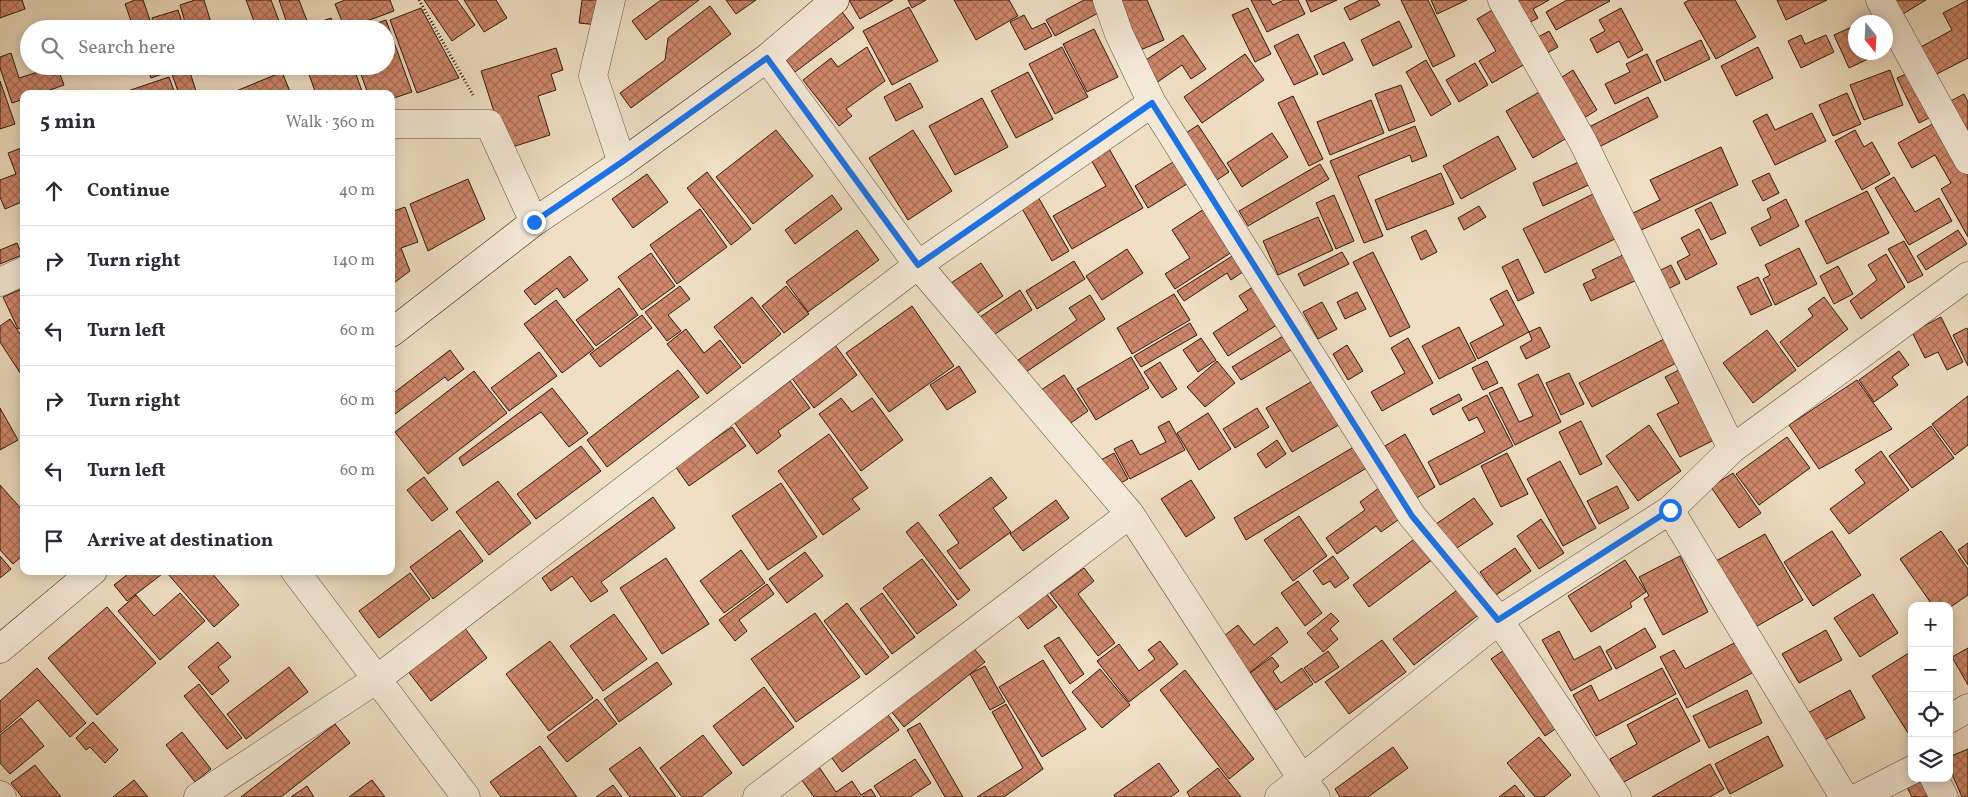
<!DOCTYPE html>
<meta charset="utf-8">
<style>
:root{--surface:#fff;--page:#f7f7f7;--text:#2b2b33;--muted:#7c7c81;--line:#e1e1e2}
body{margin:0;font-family:Vollkorn,serif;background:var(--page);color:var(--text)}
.controls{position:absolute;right:15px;bottom:15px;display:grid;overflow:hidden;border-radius:10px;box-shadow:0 2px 12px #0003}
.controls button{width:45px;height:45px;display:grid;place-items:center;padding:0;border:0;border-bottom:1px solid var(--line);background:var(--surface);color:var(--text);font:25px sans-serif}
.compass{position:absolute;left:1848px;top:15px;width:45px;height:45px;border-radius:50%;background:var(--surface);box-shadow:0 2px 12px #0003;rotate:162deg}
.stop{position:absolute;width:15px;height:15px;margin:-11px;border:4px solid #1a73e8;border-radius:50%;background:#fff}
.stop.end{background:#1a73e8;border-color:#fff;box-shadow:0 1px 5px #0008}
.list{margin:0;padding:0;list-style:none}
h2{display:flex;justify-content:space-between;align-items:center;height:65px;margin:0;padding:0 20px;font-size:21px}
h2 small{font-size:16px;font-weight:400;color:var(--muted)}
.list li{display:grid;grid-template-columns:32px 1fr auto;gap:15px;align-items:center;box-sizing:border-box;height:70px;padding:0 20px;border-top:1px solid var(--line)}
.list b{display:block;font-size:19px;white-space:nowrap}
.list em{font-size:16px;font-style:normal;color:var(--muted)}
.icon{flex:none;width:28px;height:28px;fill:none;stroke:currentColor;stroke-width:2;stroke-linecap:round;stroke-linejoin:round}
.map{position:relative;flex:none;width:1968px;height:797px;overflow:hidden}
.search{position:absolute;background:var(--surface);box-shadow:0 2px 12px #0003;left:20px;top:20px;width:375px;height:55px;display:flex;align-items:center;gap:12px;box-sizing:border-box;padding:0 18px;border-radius:28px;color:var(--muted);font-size:19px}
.panel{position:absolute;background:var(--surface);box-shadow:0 2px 12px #0003;left:20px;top:90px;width:375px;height:485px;border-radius:10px}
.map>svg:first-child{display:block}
.building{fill:url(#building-cross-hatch);stroke:#311b0d}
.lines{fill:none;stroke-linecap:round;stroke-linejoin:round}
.street-casing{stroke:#614c3b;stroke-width:29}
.secondary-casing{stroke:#311b0d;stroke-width:29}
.path{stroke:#311b0d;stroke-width:3;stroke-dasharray:1 2.5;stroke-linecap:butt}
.street{stroke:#f5ead9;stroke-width:28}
.secondary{stroke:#f5ead9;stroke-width:28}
.route{stroke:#1a73e8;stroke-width:6}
</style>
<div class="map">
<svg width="1968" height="797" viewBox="0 0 1968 797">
<defs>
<pattern id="building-cross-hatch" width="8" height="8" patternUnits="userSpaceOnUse" patternTransform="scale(1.25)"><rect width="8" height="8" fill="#d0886c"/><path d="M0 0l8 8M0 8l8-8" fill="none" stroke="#a96e57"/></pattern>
</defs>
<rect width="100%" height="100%" fill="#f0dfc4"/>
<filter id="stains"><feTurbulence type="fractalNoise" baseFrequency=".004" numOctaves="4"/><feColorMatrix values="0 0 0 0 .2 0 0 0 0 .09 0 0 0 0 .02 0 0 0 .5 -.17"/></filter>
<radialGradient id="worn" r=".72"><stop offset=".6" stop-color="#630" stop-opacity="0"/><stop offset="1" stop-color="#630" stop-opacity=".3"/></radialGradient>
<path class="building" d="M0,0H22L25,9L0,18Z
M135,0H143L153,29H134L125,4Z
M195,0H204L213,29H187L180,5Z
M246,0H271L282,29H257Z
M279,0H299L309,26L331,18L335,29H289Z
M345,0H390L394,11L345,29L335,4Z
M424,0H457L475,25L452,41Z
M464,0H496L507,18L484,32Z
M582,0H602L598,25L579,23Z
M661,0H699L646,40L632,21Z
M726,0H756L736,14Z
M849,0H893L860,19Z
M908,0H926L912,8Z
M954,0H1009L1018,16L976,40Z
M1084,0H1096L1102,11L1055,36L1046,20Z
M1117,0H1147L1164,40L1138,51Z
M1251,0H1270L1273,5L1284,0H1298L1305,14L1267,32Z
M1306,0H1337L1311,12Z
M1360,0H1377L1380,5L1350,20L1344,8Z
M1401,0H1428L1455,56L1433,67Z
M1431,0H1467L1437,14Z
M1506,0H1549L1533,9L1538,18L1521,27Z
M1567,0H1609L1610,1L1556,30L1546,12Z
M1689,0H1735L1756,37L1716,59L1684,3Z
M1777,0H1827L1786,20Z
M1888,0H1926L1898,17Z
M1968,0V58L1933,76L1919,48L1952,30L1943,13Z
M710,6L731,34L631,108L620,93L665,60L668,38Z
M909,7L938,61L892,85L863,31Z
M421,8L459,78L417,93L390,20Z
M1248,8L1271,54L1255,62L1232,15Z
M1621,8L1643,50L1628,58L1619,41L1597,53L1590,39L1605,31L1599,20Z
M840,9L854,28L795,72L781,53Z
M1494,9L1525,64L1492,83L1479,61L1496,51L1477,19Z
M178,10L184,28L155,29L152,18Z
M1024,15L1032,29L1045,23L1052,36L1025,50L1010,22Z
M386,20L412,92L391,99V94H368L358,66H386V29H360Z
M1399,21L1412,47L1373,66L1361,40Z
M1856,25V52H1883L1849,68L1834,35Z
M1094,29L1118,77L1087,92L1063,44Z
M1549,31L1558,47L1540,57L1531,41Z
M1298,34L1318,74L1294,85L1274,46Z
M1183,35L1206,69L1191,79L1182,65L1152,86L1137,66Z
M1801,35L1805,44L1826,35L1834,52L1801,68L1788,41Z
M1701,40L1710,59L1665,81L1656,61Z
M1344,42L1353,60L1323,75L1314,56Z
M867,47L885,81L846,109L852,116L839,126L803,80L831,58L838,67Z
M1062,47L1088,97L1055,114L1029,64Z
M1758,47L1773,78L1736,96L1721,66Z
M556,48L563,70L551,74L556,90L538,96L550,135L506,149L481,71Z
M11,53L19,78L57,66L64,85L39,94H24V99L12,103L0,68V57Z
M1245,54L1264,80L1202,123L1184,97Z
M1647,54L1661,82L1615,104L1605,84L1630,72L1626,64Z
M1426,60L1451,104L1431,116L1406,72Z
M1475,63L1488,85L1459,102L1446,80Z
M147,66H166L168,72L151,78Z
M169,66H188L197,94H179Z
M306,66H353L363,94H316Z
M1573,70L1597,110L1579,121L1556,81Z
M1890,70L1903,105L1864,120L1850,85Z
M1915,70L1937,114L1919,123L1897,78Z
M282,72L291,94H229Z
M1028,72L1053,119L1016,138L991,91Z
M169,77L175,94H119Z
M0,81L15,124L0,129Z
M910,83L923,107L896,121L884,97Z
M1401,85L1415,121L1389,131L1375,94Z
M1541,91L1567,138L1533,158L1506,111Z
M1847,93L1861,124L1833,136L1819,105Z
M1964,94L1968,102V143L1947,103Z
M1293,96L1323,159L1309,166L1278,103Z
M1648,97L1658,117L1597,148L1587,128Z
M982,98L1008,147L955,175L929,126Z
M1371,100L1384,133L1330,155L1317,122Z
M1812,113L1826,141L1775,165L1753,121L1767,114L1775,130Z
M1940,120L1968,171V237L1941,189L1951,183L1935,155L1912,168L1898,143Z
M1198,125L1229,172L1214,182L1183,135Z
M1415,126L1427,156L1412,162L1410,155L1358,176L1383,236L1364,243L1330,161Z
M776,130L813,176L753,224L716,177Z
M913,130L952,191L908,220L869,158Z
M1855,130L1864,147L1872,142L1890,174L1862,190L1835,141Z
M1272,133L1288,157L1242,187L1227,163Z
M1498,136L1516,169L1461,199L1443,166Z
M24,147V201L5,209L0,197V180L16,174L8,153Z
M1108,147L1143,208L1072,249L1053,216L1106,186L1090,158Z
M1721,147L1738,185L1635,233L1627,216L1660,200L1650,180Z
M1583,160L1593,183L1543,206L1533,183Z
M1173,162L1187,184L1148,208L1135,186Z
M1320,164L1329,179L1248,226L1239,211Z
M707,172L751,229L731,245L687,188Z
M1441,173L1454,204L1387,230L1375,200Z
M1769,173L1779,193L1763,201L1752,181Z
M647,174L668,202L633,228L612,199Z
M1894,177L1915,212L1939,198L1952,221L1909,245L1875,188Z
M468,179L485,219L428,251L410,204Z
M1599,191L1621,236L1545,273L1523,229Z
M1867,191L1889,233L1827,264L1805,221Z
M832,195L842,209L795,244L785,230Z
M1037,195L1069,251L1052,261L1020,205Z
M1334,195L1354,241L1336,249L1316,203Z
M1786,199L1799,226L1760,246L1751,228L1771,218L1767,209Z
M1711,202L1726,233L1711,240L1695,210Z
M1479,206L1486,217L1464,230L1458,218Z
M405,207L418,242L401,248L410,271L391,285V212Z
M700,209L727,247L677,284L650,245Z
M1204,209L1232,252L1175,289L1165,274L1190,258L1172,230Z
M1318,217L1333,250L1278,275L1263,241Z
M1699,229L1717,264L1686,280L1677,262L1690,255L1681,238Z
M857,230L879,260L808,312L786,282Z
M1426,230L1437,252L1421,260L1411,237Z
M1958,230L1967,244L1926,270L1917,256Z
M1904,241L1923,275L1908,283L1888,249Z
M17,243L22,255L0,264V250Z
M1799,248L1817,284L1775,305L1763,279L1770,275L1765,265Z
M1127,249L1143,273L1102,300L1086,276Z
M1342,252L1349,264L1304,286L1298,274Z
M1373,252L1410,327L1390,337L1353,262Z
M651,253L675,286L642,310L618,277Z
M1237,253L1247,269L1231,280L1227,273L1184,301L1177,291Z
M1627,253L1639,279L1591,301L1583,284L1596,278L1592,270Z
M1886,254L1905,287L1861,319L1850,301L1877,280L1868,265Z
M570,256L588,280L564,298L557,288L535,305L524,291Z
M1518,259L1534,293L1518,301L1502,267Z
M1074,261L1085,279L1037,309L1026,291Z
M981,263L1003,296L970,318L948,285Z
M1671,265L1680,283L1666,290L1657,272Z
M1838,266L1853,294L1834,304L1820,276Z
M1758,277L1772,305L1751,315L1737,287Z
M1256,285L1280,323L1228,356L1213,333L1248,310L1239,296Z
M680,286L690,299L668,315L681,331L667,341L645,312Z
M786,286L809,314L784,333L762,306Z
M24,288V326L18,329L3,297Z
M619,288L638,315L596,346L576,320Z
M1020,290L1032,310L992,336L980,317Z
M1507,290L1529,332L1478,359L1470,343L1504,325L1490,299Z
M1357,292L1366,309L1345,319L1337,302Z
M1174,294L1190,320L1132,354L1117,328Z
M1090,295L1105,319L1026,372L1018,360L1077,320L1069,308Z
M752,297L781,334L743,364L714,327Z
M1824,297L1848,329L1798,367L1780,342L1813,316L1808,309Z
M556,300L594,349L562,373L524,324Z
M1322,302L1337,329L1318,339L1303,312Z
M912,306L954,366L889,412L846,353Z
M642,315L652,328L600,367L590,354Z
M1941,317L1963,362L1947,370L1938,352L1925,358L1912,332Z
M10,319L24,340V379L0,342V326Z
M1190,323L1197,335L1141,367L1134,356Z
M1459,327L1476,360L1439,379L1422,346Z
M1540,327L1550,347L1526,359L1520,347L1532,340L1529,332Z
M1967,328L1968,330V366L1953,335Z
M686,329L704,353L720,340L741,367L707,394L667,344Z
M1767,330L1796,370L1753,403L1723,363Z
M1288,333L1296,347L1241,380L1232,367Z
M1201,338L1216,360L1198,372L1183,350Z
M1408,338L1433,383L1382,411L1371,392L1405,373L1391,348Z
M1666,338L1678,362L1592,407L1579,383Z
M835,345L857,375L814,408L791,377Z
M1347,345L1363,371L1348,380L1333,354Z
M450,350L464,369L448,381L445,377L391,417V395Z
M1899,351L1909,365L1892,377L1898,385L1874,402L1859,380Z
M539,352L557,376L509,411L491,388Z
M1131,357L1149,388L1096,420L1077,389Z
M1217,361L1235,383L1205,407L1187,387Z
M1487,361L1498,383L1483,390L1472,368Z
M1160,362L1177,389L1162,398L1144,372Z
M959,366L976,392L947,410L930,385Z
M1683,368L1718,438L1680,457L1657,414L1679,403L1665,377Z
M678,370L699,397L607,467L587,440Z
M474,371L507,413L428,474L395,432Z
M1569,373L1584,404L1561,415L1546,383Z
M1538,374L1561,422L1515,445L1489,393L1502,387L1519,422L1533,416L1518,384Z
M1064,375L1088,411L1065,427L1041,390Z
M1316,379L1342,423L1292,452L1266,408Z
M1857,380L1892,429L1819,469L1789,425Z
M790,381L810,408L778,431L781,436L757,454L734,422Z
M552,388L588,433L569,447L541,412L463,466L459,458Z
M1459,394L1462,400L1433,415L1430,409Z
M1487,395L1513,446L1440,485L1428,462L1485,432L1477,417L1469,421L1462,408Z
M1968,396V445L1955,455L1932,424Z
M841,398L852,412L872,398L903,440L861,471L819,414Z
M0,408L18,440L0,450Z
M1257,408L1269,427L1235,448L1223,429Z
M1208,413L1231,449L1199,470L1177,433Z
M1169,421L1185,450L1130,479L1114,449L1132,440L1140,455L1166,442L1158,427Z
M1581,421L1602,464L1580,475L1559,432Z
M1649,425L1681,471L1638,501L1606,456Z
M1931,426L1954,458L1912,488L1889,456Z
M732,427L746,446L689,486L675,466Z
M829,434L868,488L852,499L860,509L823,535L778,471Z
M1405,434L1435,487L1415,499L1385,446Z
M1787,437L1810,468L1759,505L1736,474Z
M1277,440L1286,454L1266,468L1257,454Z
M1357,445L1370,466L1246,540L1234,518Z
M581,446L601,471L536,519L517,494Z
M1881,451L1909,490L1849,534L1830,509L1865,483L1855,470Z
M1114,453L1128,479L1113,487L1099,461Z
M1507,453L1528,494L1501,507L1481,466Z
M1560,461L1596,528L1563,546L1527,479Z
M1733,473L1761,513L1739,528L1711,487Z
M424,477L448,509L432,521L407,490Z
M991,477L1007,498L993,508L1011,532L960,569L947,551L959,543L939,515Z
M1191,480L1215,518L1186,537L1161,499Z
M498,481L531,523L489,555L456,512Z
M781,483L817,537L768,570L732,516Z
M0,485L24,512V527L22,529L24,531V554L13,564L0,550Z
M1383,485L1405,515L1381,532L1376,526L1337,554L1326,538L1365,510L1360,502Z
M1617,486L1629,508L1599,524L1587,501Z
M653,497L675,528L601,582L608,591L591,602L572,576L551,591L542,578Z
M1474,498L1493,524L1454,550L1436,524Z
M1056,500L1069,518L1023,551L1010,534Z
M1299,516L1327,556L1293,581L1264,540Z
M1541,519L1564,553L1539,569L1517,536Z
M918,522L970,590L958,600L906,532Z
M460,530L483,561L433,599L410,567Z
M1832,531L1861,575L1813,606L1784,562Z
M1941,531L1968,569V595L1949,608V606H1933L1900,559Z
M1765,534L1803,600L1752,629L1714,562Z
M1417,537L1433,559L1369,607L1353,585Z
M1968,543V565L1958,550Z
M1515,548L1531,571L1496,595L1480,572Z
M741,550L765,583L724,613L700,581Z
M805,552L823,576L787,603L769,579Z
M0,556L11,569L0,578Z
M1333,556L1349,578L1335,588L1330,581L1323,585L1313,571Z
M1680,556L1708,612L1663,635L1644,599L1649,596L1639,577Z
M666,558L709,624L662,654L620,588Z
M922,559L957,605L917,634L883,588Z
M1625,560L1646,592L1630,603L1632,607L1591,632L1568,596Z
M1084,568L1094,581L1078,594L1115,643L1098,656L1050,593Z
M132,571H166L127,601L114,585Z
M172,571H210L239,605L214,627L168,574Z
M410,573L430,599L379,638L359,611Z
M1298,581L1322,613L1305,626L1281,593Z
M767,584L774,594L739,620L747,631L735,641L719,620Z
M1461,587L1481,613L1414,665L1393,639Z
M1045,592L1057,607L1028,629L1016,613Z
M180,593L205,621L160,660L118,611L136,595L154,616Z
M882,593L915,637L892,654L860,609Z
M1873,594L1898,633L1860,657L1834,618Z
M847,603L889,657L866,675L824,621Z
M107,607L156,663L97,715L48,658Z
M815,613L860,677L796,722L751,659Z
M1331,613L1339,621L1330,629L1338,639L1323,652L1307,633Z
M614,614L647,659L603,691L570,646Z
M1238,625L1254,645L1277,627L1288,642L1248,674L1220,639Z
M464,627L487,658L431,701L407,670Z
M1645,628L1656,647L1616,669L1606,651Z
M1826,630L1842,660L1799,683L1782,654Z
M1559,631L1574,660L1600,646L1612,669L1571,691L1542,640Z
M1059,637L1084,674L1070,684L1044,646Z
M1382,640L1406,672L1349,714L1325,682Z
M550,641L593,698L549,731L506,674Z
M1160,641L1178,664L1129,702L1097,661L1119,644L1139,671L1155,659L1148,650Z
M1738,641L1754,672L1687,708L1660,657L1674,650L1685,669Z
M218,642L231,657L218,667L229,681L212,695L188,667Z
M971,645L985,662L904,727L890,710Z
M1510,646L1564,723L1545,736L1491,659Z
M1968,648V685L1952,657Z
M1328,651L1339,667L1315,683L1304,668Z
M1912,651V730L1908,733L1872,676Z
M1272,657L1279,666L1273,671L1281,683L1302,668L1313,684L1276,710L1250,673Z
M1043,660L1086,729L1042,757L999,687Z
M657,662L672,684L619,722L604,699Z
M985,666L1005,702L990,710L970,674Z
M289,667L308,692L246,739L227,714Z
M37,668L86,723L70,737L38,700L0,733V701Z
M1662,668L1676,694L1596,736L1573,695L1591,685L1599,701Z
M1100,669L1130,705L1102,728L1072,692Z
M1185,670L1254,759L1229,779L1160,690Z
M199,684L242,738L227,749L184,696Z
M764,687L794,727L743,766L713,726Z
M1747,690L1762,723L1709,748L1693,716Z
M1850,690L1865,718L1819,743L1804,715Z
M1677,698L1700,741L1622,783L1610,759L1637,744L1627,725Z
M597,699L617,724L567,762L547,737Z
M1006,704L1043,769L1004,797H977L1023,768L992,712Z
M886,712L899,730L842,772L829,754Z
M21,718L44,746L10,774L0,763V735Z
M93,722L118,750L105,763L90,747L86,750L76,738Z
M920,723L963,797H945L907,730Z
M335,724L350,743L281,797H241Z
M182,732L211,769L195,782L166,745Z
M703,735L732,773L701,797H682L660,768Z
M1768,736L1783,766L1730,794L1715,764Z
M1539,737L1571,775L1544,797H1535L1507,763Z
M540,746L577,797H501L490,782Z
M640,747L676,797H630L609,769Z
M1393,747L1408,768L1368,797H1340L1335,789Z
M1968,749V797H1962L1949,767V757Z
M915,759L931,783L910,797H881L874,786Z
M1159,763L1179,791L1171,797H1115L1114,795Z
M1710,764L1724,789L1710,797H1652Z
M35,765L61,797H22L11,783Z
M819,767L836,792L852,781L861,795L871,789L876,797H814L801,779Z
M1218,768L1241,797H1190L1187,792Z
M1925,778L1934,797H1912L1905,783Z
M134,780L148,797H113Z
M372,780L385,797H349Z
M613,785L622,797H596Z
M1515,785L1525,797H1499Z
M307,786L314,797H291Z"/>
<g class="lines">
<defs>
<path id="street" d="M611,0L593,76L622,163
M1107,0L1119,34L1152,103L1412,516L1499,620L1617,797
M1502,0L1583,142L1732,449
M1880,0L1968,160
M767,58L918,265L1130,514L1302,779L1316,797
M391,124H489L534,222
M0,282L24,271
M1670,510L1844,797
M295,571L466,797
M1949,719L1968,708
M1934,778L1944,797
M0,795L2,797
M198,797L377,679L918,265L1152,103
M757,797L1130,514
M1279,797L1499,620L1670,510L1732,449L1968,276
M1859,797L1912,770"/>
<path id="secondary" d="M391,333L534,222L622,163L767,58L835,0
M0,649L93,571"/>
</defs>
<use href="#street" class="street-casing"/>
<use href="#secondary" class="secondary-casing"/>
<path class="path" d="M419,0L473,95"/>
<use href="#street" class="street"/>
<use href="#secondary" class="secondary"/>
</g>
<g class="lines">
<path class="route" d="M534,222L622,162L767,58L918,265L1152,103L1412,516L1498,620L1670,510"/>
</g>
<rect width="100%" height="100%" filter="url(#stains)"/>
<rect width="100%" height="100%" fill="url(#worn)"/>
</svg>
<div class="controls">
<button>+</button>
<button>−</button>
<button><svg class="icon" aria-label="locate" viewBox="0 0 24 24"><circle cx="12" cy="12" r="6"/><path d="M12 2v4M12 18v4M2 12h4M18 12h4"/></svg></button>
<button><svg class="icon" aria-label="layers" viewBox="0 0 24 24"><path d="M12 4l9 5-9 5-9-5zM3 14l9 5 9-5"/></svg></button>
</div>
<svg class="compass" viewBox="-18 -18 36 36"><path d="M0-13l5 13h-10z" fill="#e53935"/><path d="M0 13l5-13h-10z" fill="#7c7c81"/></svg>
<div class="stop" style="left:1670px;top:510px"></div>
<div class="stop end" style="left:534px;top:222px"></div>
<div class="search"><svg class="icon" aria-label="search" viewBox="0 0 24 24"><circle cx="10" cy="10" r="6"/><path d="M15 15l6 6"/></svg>Search here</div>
<section class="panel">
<h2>5 min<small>Walk · 360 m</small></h2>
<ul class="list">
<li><svg class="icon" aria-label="ahead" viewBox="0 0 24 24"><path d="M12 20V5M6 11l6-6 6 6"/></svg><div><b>Continue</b></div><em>40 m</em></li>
<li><svg class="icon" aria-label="right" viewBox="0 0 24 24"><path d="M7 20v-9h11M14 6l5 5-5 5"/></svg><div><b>Turn right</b></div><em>140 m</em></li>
<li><svg class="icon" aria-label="left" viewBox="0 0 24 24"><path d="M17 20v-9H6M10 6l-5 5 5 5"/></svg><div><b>Turn left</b></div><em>60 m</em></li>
<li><svg class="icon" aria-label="right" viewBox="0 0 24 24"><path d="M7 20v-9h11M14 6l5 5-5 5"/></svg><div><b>Turn right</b></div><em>60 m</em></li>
<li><svg class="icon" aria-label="left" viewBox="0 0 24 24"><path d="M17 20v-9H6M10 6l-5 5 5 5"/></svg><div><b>Turn left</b></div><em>60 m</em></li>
<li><svg class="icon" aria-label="arrive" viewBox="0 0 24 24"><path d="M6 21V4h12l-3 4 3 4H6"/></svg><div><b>Arrive at destination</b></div></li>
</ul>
</section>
</div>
